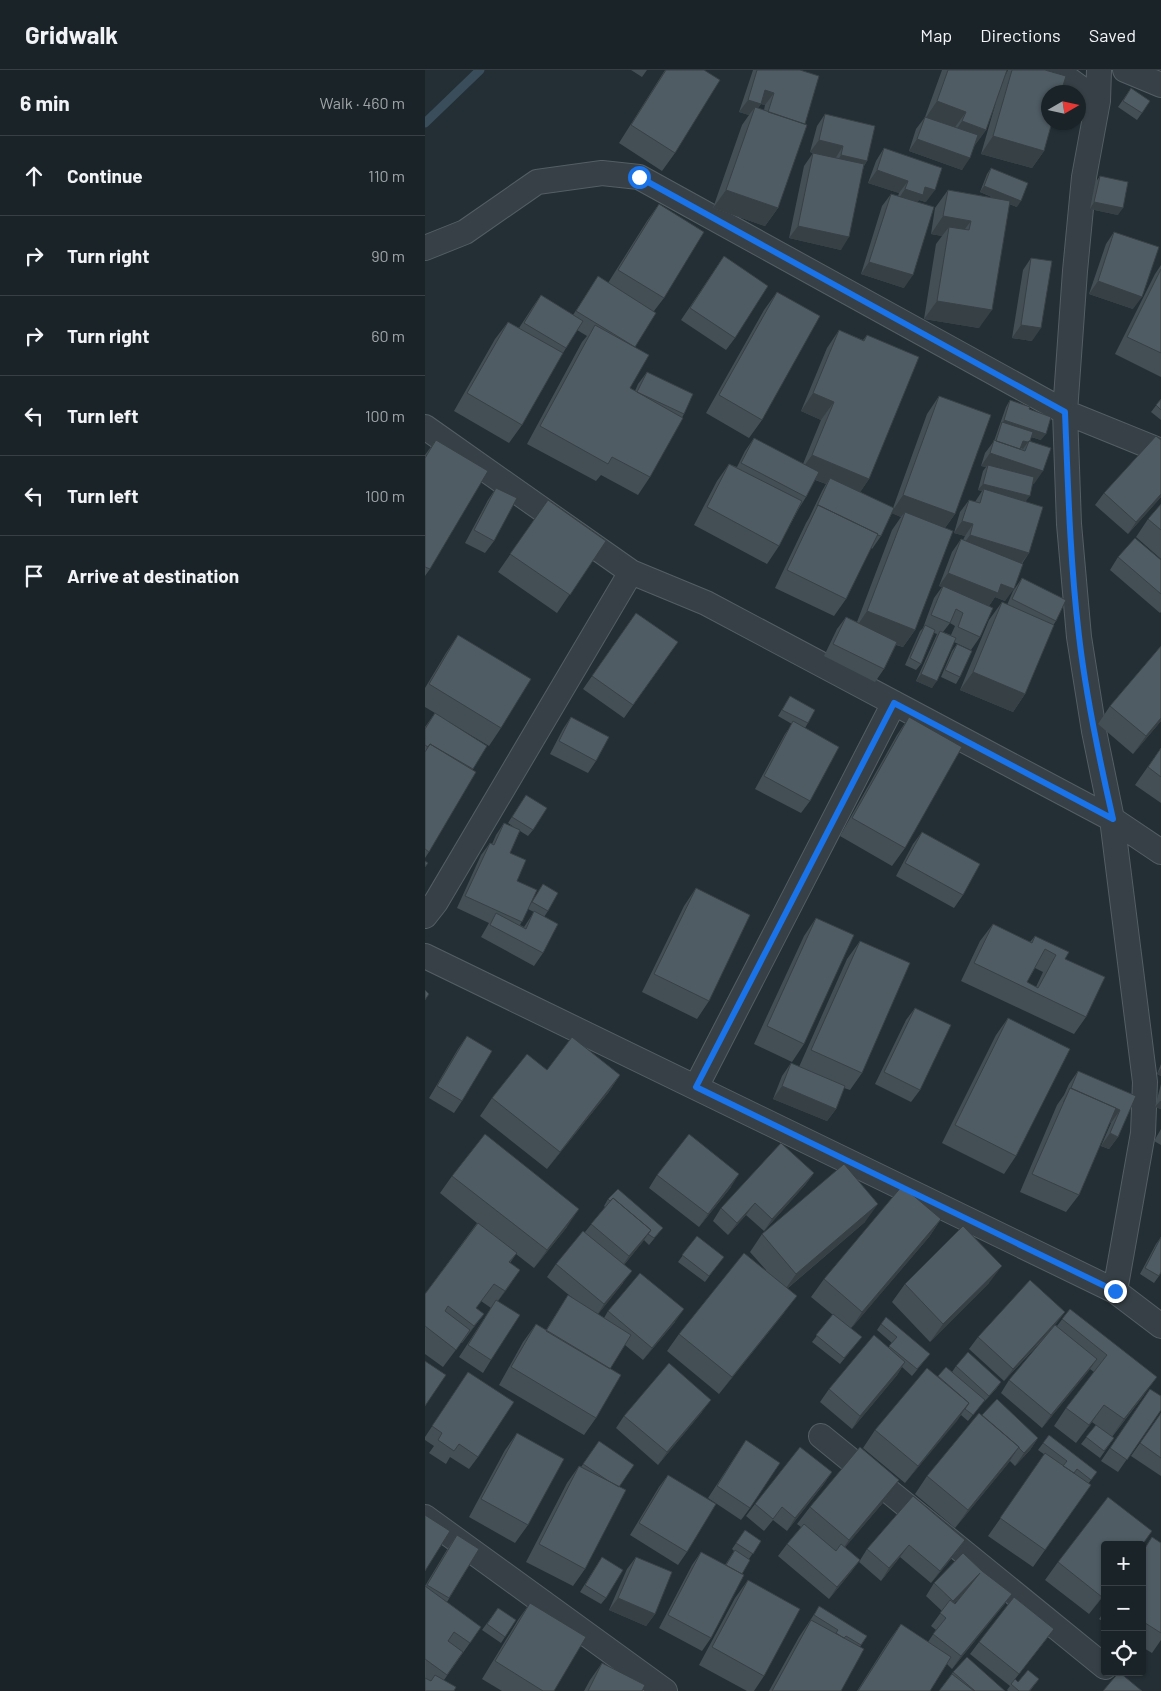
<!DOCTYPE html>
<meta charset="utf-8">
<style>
:root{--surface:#1a2328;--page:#272f34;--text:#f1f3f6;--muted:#9fa4a8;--line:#384045}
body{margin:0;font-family:Barlow,sans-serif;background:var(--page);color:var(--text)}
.controls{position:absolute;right:15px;bottom:15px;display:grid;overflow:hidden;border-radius:5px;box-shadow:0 1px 4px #0004}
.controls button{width:45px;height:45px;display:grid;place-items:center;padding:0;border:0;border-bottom:1px solid var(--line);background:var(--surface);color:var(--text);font:25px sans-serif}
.compass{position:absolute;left:616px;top:15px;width:45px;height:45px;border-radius:50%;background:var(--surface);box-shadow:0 1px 4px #0004;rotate:81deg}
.stop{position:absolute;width:15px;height:15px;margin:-11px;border:4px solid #1a73e8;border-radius:50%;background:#fff}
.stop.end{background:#1a73e8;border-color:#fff;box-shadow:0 1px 5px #0008}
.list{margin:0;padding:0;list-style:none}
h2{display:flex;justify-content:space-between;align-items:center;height:65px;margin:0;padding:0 20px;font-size:21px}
h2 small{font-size:16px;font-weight:400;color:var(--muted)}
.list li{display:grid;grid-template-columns:32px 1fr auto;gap:15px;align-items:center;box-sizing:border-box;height:80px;padding:0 20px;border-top:1px solid var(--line)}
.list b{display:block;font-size:19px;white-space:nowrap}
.list em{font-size:16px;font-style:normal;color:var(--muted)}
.icon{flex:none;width:28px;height:28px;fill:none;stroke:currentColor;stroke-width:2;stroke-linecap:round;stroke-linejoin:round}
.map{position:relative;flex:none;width:736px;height:1621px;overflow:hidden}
header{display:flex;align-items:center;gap:30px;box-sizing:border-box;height:70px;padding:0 25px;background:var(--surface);border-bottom:1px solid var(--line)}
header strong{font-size:24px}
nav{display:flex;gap:28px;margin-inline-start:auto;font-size:18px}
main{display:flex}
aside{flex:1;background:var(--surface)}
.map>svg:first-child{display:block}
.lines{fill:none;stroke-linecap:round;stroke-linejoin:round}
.stream{stroke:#394e5a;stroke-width:9}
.street-casing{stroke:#545e64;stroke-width:26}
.street{stroke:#364046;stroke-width:24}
.wall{fill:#444f55;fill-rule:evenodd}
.shaded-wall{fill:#374045}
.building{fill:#4f5c63;stroke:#374045;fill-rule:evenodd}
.route{stroke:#1a73e8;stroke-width:6}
</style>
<header>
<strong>Gridwalk</strong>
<nav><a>Map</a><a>Directions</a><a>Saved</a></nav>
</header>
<main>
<aside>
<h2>6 min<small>Walk · 460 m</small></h2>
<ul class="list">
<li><svg class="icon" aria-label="ahead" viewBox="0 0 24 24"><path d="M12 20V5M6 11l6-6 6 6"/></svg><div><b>Continue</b></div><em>110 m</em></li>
<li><svg class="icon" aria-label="right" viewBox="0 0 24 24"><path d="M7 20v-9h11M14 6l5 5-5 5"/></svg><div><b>Turn right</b></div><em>90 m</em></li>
<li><svg class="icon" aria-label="right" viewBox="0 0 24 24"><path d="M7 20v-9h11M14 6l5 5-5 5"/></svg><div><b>Turn right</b></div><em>60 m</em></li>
<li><svg class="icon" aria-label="left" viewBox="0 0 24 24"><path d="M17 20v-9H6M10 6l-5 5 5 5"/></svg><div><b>Turn left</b></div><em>100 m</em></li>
<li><svg class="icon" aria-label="left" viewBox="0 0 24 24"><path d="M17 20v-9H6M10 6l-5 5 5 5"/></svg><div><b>Turn left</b></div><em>100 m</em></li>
<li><svg class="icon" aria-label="arrive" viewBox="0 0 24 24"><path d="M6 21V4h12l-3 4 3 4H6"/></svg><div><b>Arrive at destination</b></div></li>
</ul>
</aside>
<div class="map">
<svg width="736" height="1621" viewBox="0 0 736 1621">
<rect width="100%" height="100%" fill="#232f35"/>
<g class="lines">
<path class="stream" d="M0,53L55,0"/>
<defs>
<path id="street" d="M631,0L673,31
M674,0L673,31L659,107L650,201L640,342L644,454L654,567L669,661L687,749L720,1012L718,1063L690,1221
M700,0L736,15
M0,178L40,162L112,112L177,103L214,107L640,342L736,381
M0,357L206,502L281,533L687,749L736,782
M0,846L11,832L206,502
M0,886L690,1221L736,1256
M271,1017L469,633
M396,1366L680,1597
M0,1447L240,1621"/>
</defs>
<use href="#street" class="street-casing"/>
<use href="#street" class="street"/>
</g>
<path class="wall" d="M206,0H222L217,7Z
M240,0H279L250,83L237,101L194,73Z
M328,0H375L353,138L340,156L288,138L317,55L324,45L314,42ZM336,34L340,35L339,40L333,38Z
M517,0H582L581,4L583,0H620L619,81L607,98L556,84L571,32L561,60L549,76L537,100L484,81L491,59L500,47Z
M706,18L717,43L712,50L693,37Z
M400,44L442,91L439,96L416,180L364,168L379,96L388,83L390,84L385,82L392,56Z
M459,78L501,132L494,130L492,132L479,218L436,204L457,136L466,124L473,126L474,123L443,113L451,91Z
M566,98L592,137L584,134L554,258L499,249L511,174L517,166L506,164L510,138L523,120L569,128L555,122L562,104Z
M675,106L693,145L665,139L670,113Z
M234,134L239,228L229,241L210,277L205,318L210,321L213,314L222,302L259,344L225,407L213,425L176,405L171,411L102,374L157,272L162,266L152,260L138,283L97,355L84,373L29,341L70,269L83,252L94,258L107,238L116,225L148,245L173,206L183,213L222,151Z
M689,162L708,239L664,224L681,174Z
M299,186L310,268L301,280L256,250Z
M606,188L607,271L587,268L598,200Z
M736,195V307L690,284L730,204Z
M352,222L337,350L324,368L281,343L339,240Z
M414,260L438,270L442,265L444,409L435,422L468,438L502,344L514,326L530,444L520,458L490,560L478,577L471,575L459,599L450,612L399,586L412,559L421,547L432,552L467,460L476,447L467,443L456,466L447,479L446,478L421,529L409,546L350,518L381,453L384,448L397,421L401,414L390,410L381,427L373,440L354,476L342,494L269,455L292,411L304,394L312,397L320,381L329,368L378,394L396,350L376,341L402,278Z
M736,329V350L726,342Z
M585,330L604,339L616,370L606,367L605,371L609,414L608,413L601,431L604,483L597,494L580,531L570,527L564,536L555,567L546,580L529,572L507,618L491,611L512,564L509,563L496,594L491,600L480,595L495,561L498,558L509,528L517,517L514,516L527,482L536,469L538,470L540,466L529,463L535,442L544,430L550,432L557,421L553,420L558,401L561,397L556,396L560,383L569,371L581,337ZM525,553L530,556L526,565L518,562Z
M11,370L5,499L0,506V385Z
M71,418L69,471L60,483L40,473L63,430Z
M679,423L736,427L703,464L670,435Z
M123,430L181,471L132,543L73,502Z
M736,434V489L711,467L723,449Z
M693,487L736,490V542L735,543L685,500Z
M597,508L631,551L629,554L600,624L588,642L535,620L564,550L577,532L582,535L588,521Z
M211,543L253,572L199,648L158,619Z
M33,565L76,658L64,676L24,652L48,699L4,782L0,788V657L10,643L0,637V618L21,583Z
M532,574L535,607L531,614L516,607L527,581Z
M736,576V651L708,684L673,654L685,636Z
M365,626L383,653L380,658L385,731L376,743L330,719L360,664L367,654L353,646Z
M146,647L171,691L163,703L125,684L138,659Z
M484,647L480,778L467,796L415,766L472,665Z
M736,678V733L710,715Z
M101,725L108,760L103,766L95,761L85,783L92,811L105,835L118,814L123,841L119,847L118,883L109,896L56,867L64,853L32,838L56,785L65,773L67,774L71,765L79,753L89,757L83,753ZM103,839L109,842L99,857L95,855Z
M497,762L538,825L529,838L471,806L488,774Z
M271,818L284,931L272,949L217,922L259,836Z
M391,848L379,974L367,992L329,974L379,866Z
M568,854L605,872L610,866L640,889L661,947L649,964L536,911L555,871ZM610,898L618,902L611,917L602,912Z
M435,871L437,1003L425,1020L419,1018L411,1039L402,1051L348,1029L357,1006L366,993L374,997L422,889Z
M490,938L495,1020L486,1032L450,1014L481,950Z
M583,948L591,1086L579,1104L517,1073L571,965Z
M42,966L37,1031L29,1043L4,1028L33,979Z
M736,994V1006L732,1004Z
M653,1001L711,1026L693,1067L684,1079L676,1076L686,1053L685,1052L654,1125L641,1142L595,1122L632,1035L639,1025L644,1014Z
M195,1005L183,1023L122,1099L55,1046L67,1028Z
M736,1014V1039L730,1037Z
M736,1059V1075L729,1071Z
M389,1103L380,1115L339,1161L321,1145L303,1165L288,1151L296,1138Z
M232,1105L306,1117L274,1157L224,1118Z
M27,1106L142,1157L109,1198L91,1184L85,1193L95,1200L73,1231L66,1290L58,1303L34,1287L66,1238L56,1231L51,1238L59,1244L46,1261L37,1273H36L18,1297L0,1284V1224L52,1153L15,1123Z
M183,1129L233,1164L224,1175L219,1170L199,1195L198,1213L173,1244L179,1248L183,1241L250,1252L218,1290L200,1275L185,1299L171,1348L159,1365L74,1315L98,1272L111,1254L121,1260L143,1225L150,1230L122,1207L131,1194L160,1162L180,1137L179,1136Z
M516,1149L504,1167L426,1258L432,1273L415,1294L387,1272L408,1245L386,1227L399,1209Z
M440,1152L363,1218L359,1243L294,1324L242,1281L254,1264L341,1200L325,1182L337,1164Z
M272,1166L294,1193L280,1212L253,1192Z
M736,1167L734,1206L729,1213L715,1204L731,1174Z
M564,1213L505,1272L467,1232L480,1214Z
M645,1239L719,1325L687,1367L689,1368L675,1388L656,1374L671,1355L667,1352L651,1373L629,1356L641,1338L669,1302L665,1299L617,1358L576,1323L584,1310L624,1263L579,1311L544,1279L553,1267L631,1255L632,1256Z
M456,1254L505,1284L487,1306L477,1297L472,1305L427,1359L395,1332L404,1319L463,1278L467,1273L452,1260Z
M531,1296L576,1312L571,1319L559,1332H558L543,1351L536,1345L480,1413L438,1378L450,1360L513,1306L527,1302Z
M43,1302L53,1387L44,1399L25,1387L21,1394L4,1383L9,1376L0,1370V1367Z
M725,1319L736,1340L693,1402L676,1391Z
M277,1342L233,1395L191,1358L199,1346Z
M736,1343V1406L706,1386Z
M557,1346L613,1368L605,1380L590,1396L585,1391L530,1458L490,1424L502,1406Z
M92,1363L103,1455L90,1473L44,1447L80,1380Z
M624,1365L672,1402L663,1414L666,1415L608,1497L563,1466L620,1385L613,1380Z
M321,1370L325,1438L316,1450L283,1428Z
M174,1371L194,1417L160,1499L148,1516L101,1492L142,1413L154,1396L156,1397Z
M407,1402L398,1415L362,1461L348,1450L339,1461L321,1446L330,1434Z
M243,1405L262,1482L253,1495L205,1465L234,1417Z
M488,1426L540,1470L531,1483L506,1513L475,1487L456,1511L434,1492L442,1479Z
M462,1428L420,1477L435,1490L426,1502L404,1529L353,1486L362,1474L376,1457L372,1454L385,1437Z
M320,1460L336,1471L324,1489L286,1568L277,1581L234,1558L267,1495L276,1482L300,1495L309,1481L307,1479Z
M32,1465L54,1479L22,1532L56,1557L19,1610L0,1621V1516L23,1478Z
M727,1467L736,1473V1570L727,1583L717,1577V1482Z
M680,1475V1524L664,1544L620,1510L633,1492Z
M538,1483L557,1501L587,1524L578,1536L527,1599L522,1594L505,1621H432L463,1572L476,1554L503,1572L511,1560L506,1556L517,1541L501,1526L509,1513ZM539,1522L530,1534H529Z
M177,1487L181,1528L176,1534L155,1522Z
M211,1487L230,1544L221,1556L184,1540L202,1499Z
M323,1510L339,1606L329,1621H322L274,1595L310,1528Z
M105,1533L129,1621H77L57,1609L93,1550Z
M73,1538L91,1550L76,1573L57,1560Z
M680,1540V1553L674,1549Z
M390,1543L442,1566L435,1577L416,1621H344L374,1567Z
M629,1559L620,1571L590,1609L593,1612L614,1609L605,1621H583L582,1620L585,1616L545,1584L554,1572Z
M177,1593L217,1621H159L165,1610Z
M528,1602L580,1621H514Z"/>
<path class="shaded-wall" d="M340,20L349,23L340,35L336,34L327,46L330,37L324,45L314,42L323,30Z
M512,31L541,42L528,60L500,49Z
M537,51L561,60L548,78L525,69Z
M568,66L619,81L607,98L556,84Z
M492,69L545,88L537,100L484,81Z
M394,70L418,76L410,89L385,82Z
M416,85L442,91L433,104L408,98Z
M452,100L483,111L474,123L443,113Z
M559,116L596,131L592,137L555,122Z
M500,117L510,120L501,132L494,130L489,137L472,131L480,119Z
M301,120L353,138L340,156L288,138Z
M669,132L698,138L693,145L665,139Z
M518,146L546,151L533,168L524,157L517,166L506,164Z
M373,156L424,167L416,180L364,168Z
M444,192L488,205L479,218L436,204Z
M673,211L717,227L708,239L664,224Z
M512,231L567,240L554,258L499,249Z
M596,255L616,258L607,271L587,268Z
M388,323L409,332L396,350L376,341Z
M579,350L621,364L616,370L576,357Z
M598,371L603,372L598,379L594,377Z
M565,383L618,401L609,414L562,398L563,395L561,397L556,396Z
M387,385L444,409L432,427L405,408L401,414L374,403Z
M558,414L605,426L600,432L559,419L557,421L553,420Z
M736,424V427L703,464L711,452Z
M478,425L530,444L517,462L480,442L476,447L466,443Z
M537,451L548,454L540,466L529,463Z
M545,465L604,483L595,495L536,477Z
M523,503L576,514L589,519L580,531L570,527L564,536L514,516Z
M442,541L490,560L478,577L430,559Z
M548,602L600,624L588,642L535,620Z
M496,604L512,611L507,618L491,611Z
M736,648V651L708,684L721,666Z
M736,998V1006L732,1004Z
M195,1005L183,1023L122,1099L135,1082Z
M357,1016L411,1039L402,1051L348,1029Z
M645,1019L695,1040L686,1053L638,1032Z
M735,1031H736V1039L730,1037Z
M685,1063L693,1067L684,1079L676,1076Z
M389,1103L380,1115L339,1161L347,1149Z
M314,1104L306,1117L274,1157L283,1144Z
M330,1133L321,1145L303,1165L312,1153Z
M453,1134L440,1152L359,1221L371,1204Z
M154,1139L142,1157L109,1198L122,1180Z
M516,1149L504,1167L425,1260L437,1242Z
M226,1160L217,1173L195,1199L204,1186Z
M577,1196L564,1213L505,1272L518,1254Z
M95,1200L83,1218L67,1239L80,1221Z
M207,1201L198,1213L171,1247L179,1234Z
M372,1226L359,1243L294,1324L307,1307Z
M259,1239L250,1252L218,1290L227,1278Z
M640,1242L631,1254L579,1311L588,1299Z
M59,1244L46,1261L37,1273L49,1256Z
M672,1289L663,1302L617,1358L626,1345Z
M480,1292L472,1305L427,1359L435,1346Z
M732,1307L719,1325L686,1367L699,1349Z
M576,1312L571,1319L559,1332L564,1326Z
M286,1330L277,1342L233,1395L242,1382Z
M544,1333L532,1351L480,1413L493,1396Z
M679,1335L667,1352L651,1373L664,1355Z
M613,1368L605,1380L590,1396L599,1383Z
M594,1377L582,1395L530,1458L543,1440Z
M407,1402L398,1415L362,1461L370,1448Z
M474,1410L462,1428L412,1487L424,1470Z
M540,1470L531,1483L506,1513L515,1501Z
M484,1475L475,1487L456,1511L464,1498Z
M435,1490L426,1502L404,1529L412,1517Z
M555,1503L546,1515L519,1544L528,1531Z
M680,1523V1524L664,1544Z
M587,1524L578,1536L527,1599L536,1586Z
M193,1528L230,1544L221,1556L184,1540Z"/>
<path class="building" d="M241,0H279L295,10L250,83L206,55Z
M332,0H375L394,6L380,54L343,42L349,23L340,20L336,34L323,30Z
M523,0H582L561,60L537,51L541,42L512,31Z
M587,0H620L641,6L636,22H624V52H627L619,81L568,66Z
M706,18L725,31L717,43L698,31Z
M330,37L382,55L353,138L301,120Z
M400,44L450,56L442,91L416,85L418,76L394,70Z
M500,47L553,65L545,88L492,69Z
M459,78L517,98L510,120L500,117L498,125L480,119L483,111L452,100Z
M388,83L439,94L424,167L373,156Z
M566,98L603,113L596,131L559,116Z
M675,106L703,112L698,138L669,132Z
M523,120L585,131L567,240L512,231L524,157L544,160L546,151L518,146Z
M466,124L509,137L488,205L444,192Z
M234,134L279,162L239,228L193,200Z
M689,162L734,177L717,227L673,211Z
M299,186L343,216L310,268L265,238Z
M606,188L627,191L616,258L596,255Z
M736,199V283L702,267Z
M173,206L231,243L210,277L151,241Z
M352,222L395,246L337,350L294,325Z
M116,225L158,251L141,278L99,253Z
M83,252L138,283L97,355L42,323Z
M170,255L224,285L205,318L258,348L225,407L187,387L183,394L115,356Z
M414,260L439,271L442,265L494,287L444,409L387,385L409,332L388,323Z
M222,302L268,324L259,344L212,322Z
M514,326L566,345L530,444L478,425Z
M736,329V340L731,335Z
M585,330L605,337L604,339L626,347L621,364L579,350Z
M577,352L608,362L605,371H604L603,372L598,371L595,379L571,371Z
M731,366L736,370V424L711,452L679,423Z
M329,368L394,402L381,427L316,393Z
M11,370L63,401L5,499L0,497V388Z
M569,370L600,381L604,371L626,378L618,401L565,383Z
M304,394L377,431L354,476L282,437Z
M563,395L609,407L605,426L558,414Z
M405,408L469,438L456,466L452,465L453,464L393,435L392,436Z
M71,418L92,428L69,471L49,460Z
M559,419L618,437L604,483L545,465L548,454L537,451L544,430L555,433Z
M123,430L181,471L145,525L85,484Z
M736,434V460L723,449Z
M393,435L453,464L421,529L362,500Z
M480,442L528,461L490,560L442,541Z
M710,468L736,490V524L693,487Z
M536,469L598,494L589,519L576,514L573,523L523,503Z
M597,508L641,530L631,551L587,529Z
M518,516L568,538L555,567L533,557L538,543L531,539L525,553L506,545Z
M577,532L629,555L600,624L548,602Z
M211,543L253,572L208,635L167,606Z
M421,547L472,572L459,599L408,574Z
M500,555L510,560L496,594L485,588Z
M515,561L531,568L512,611L496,604Z
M33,565L106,609L76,658L4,614Z
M532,574L547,581L535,607L520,600Z
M736,576V648L721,666L685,636Z
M365,626L390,640L383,653L357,640Z
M10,643L62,676L48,699L5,674L3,677L0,675V659Z
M146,647L184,667L171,691L134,671Z
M484,647L537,677L480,778L427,748Z
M368,651L414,677L385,731L339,706Z
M5,674L51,702L4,782L0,779V682Z
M736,678V707L723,697Z
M101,725L122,738L108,760L87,747Z
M79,753L95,760L85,783L101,790L92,811L112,820L97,852L40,826L65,773L69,775Z
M497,762L555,794L538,825L480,793Z
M0,791L3,793L0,797Z
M118,814L133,823L123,841L107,832Z
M271,818L325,845L284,931L229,904Z
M109,841L133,854L118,883L65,855L71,843L101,859Z
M391,848L429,865L379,974L342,956Z
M568,854L607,873L610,866L644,882L640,889L680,907L661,947L549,893ZM620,879L631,885L613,918L602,912Z
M435,871L485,893L437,1003L386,980Z
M0,920L4,924L0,930Z
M490,938L526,955L495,1020L459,1002Z
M583,948L645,979L591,1086L530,1055Z
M42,966L67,981L37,1031L12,1016Z
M147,967L195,1005L135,1082L67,1028L102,984L122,1000Z
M366,993L420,1016L411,1039L357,1016Z
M653,1001L711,1026L693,1067L685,1063L695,1040L646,1018Z
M645,1018L691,1038L654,1125L607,1104Z
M60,1064L154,1139L122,1180L27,1106Z
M264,1064L314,1104L283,1144L232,1105Z
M356,1073L389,1103L347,1149L330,1133L312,1153L296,1138Z
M419,1094L453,1134L371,1204L337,1164Z
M477,1116L516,1149L437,1242L399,1209Z
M193,1119L238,1158L229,1168L223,1164L226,1160L188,1128L185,1131L183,1129Z
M188,1128L226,1160L204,1186L166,1154Z
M53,1153L92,1183L84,1192L95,1200L80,1221L69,1214L51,1238L59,1244L49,1256L23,1236L20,1241L45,1260L31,1280L0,1256V1224Z
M538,1156L577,1196L518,1254L480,1214Z
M158,1161L207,1201L179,1234L131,1194Z
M272,1166L299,1187L284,1206L257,1185Z
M736,1167V1202L734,1206L720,1198Z
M319,1183L372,1226L307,1307L254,1264Z
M215,1203L259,1239L227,1278L183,1241Z
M605,1210L640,1242L588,1299L553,1267Z
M143,1225L206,1265L185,1299L121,1261Z
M71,1230L95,1245L66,1290L43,1275Z
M645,1239L732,1307L699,1349L679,1335L664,1355L641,1338L682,1285L637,1249Z
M408,1244L437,1267L419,1288L391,1265Z
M461,1247L505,1284L492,1299L464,1276L472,1267L456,1254Z
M111,1254L196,1305L171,1348L86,1297Z
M630,1255L672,1289L626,1345L584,1310Z
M449,1265L480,1292L435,1346L404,1319Z
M543,1282L576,1312L564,1326L531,1296Z
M0,1291L21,1305L0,1336Z
M244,1293L286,1330L242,1382L199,1346Z
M521,1297L560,1330L548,1345L540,1339L544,1333L513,1306Z
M502,1298L544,1333L493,1396L450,1360Z
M43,1302L89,1332L53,1387L34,1374L29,1381L13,1370L17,1363L7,1356Z
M725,1319L736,1326V1340L702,1390L685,1378Z
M572,1329L613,1368L599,1383L594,1378V1377L557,1345Z
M554,1343L594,1377L543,1440L502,1406Z
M736,1343V1388L715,1373Z
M671,1355L689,1368L679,1381L661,1367Z
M92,1363L139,1389L103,1455L56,1429Z
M624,1365L672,1402L666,1410L652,1399L649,1403L638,1396L642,1391L618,1373Z
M321,1370L355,1393L325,1438L292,1416Z
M174,1371L209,1395L194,1417L182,1410L158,1394Z
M375,1377L407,1402L370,1448L357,1437L348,1449L330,1434Z
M435,1377L474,1410L424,1470L385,1437Z
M620,1383L666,1415L620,1480L575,1448Z
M154,1396L201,1420L160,1499L114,1474Z
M243,1405L291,1434L262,1482L214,1453Z
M488,1426L540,1470L515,1501L484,1475L464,1498L442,1479Z
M683,1427L727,1461L717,1475H680V1523L677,1527L633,1492Z
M0,1445L25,1461L0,1501Z
M379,1454L411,1481L416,1474L435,1490L412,1517L362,1474Z
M320,1460L336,1471L328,1484L311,1473Z
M32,1465L54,1479L24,1528L2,1515Z
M727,1467L736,1473V1563L717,1551V1483Z
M310,1480L325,1490L317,1504L301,1495Z
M276,1482L319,1505L286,1568L243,1545Z
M538,1483L557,1501L587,1524L536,1586L508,1564L521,1548L515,1543L525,1530L530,1534L555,1503L528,1531L509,1513Z
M177,1487L198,1500L181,1528L160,1515Z
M211,1487L247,1502L230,1544L193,1528Z
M323,1510L375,1539L339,1606L287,1577Z
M0,1516L56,1557L45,1573L29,1562L23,1571L38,1582L22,1605L0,1589Z
M589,1527L629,1559L594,1604L554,1572Z
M105,1533L161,1567L129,1621H118L70,1591Z
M394,1536L442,1566L436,1575L421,1566L419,1568L411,1563L413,1560L389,1545Z
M73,1538L91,1550L80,1567L62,1554Z
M386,1550L439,1579L416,1621H347Z
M476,1554L526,1587L505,1621H433Z
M542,1587L580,1621H550L528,1602Z
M177,1593L220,1615L217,1621H163Z
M603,1600L614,1609L604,1621H594L586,1614L590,1609L593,1612Z
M694,1602L717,1621H678Z
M527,1604L549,1621H514Z
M10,1605L31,1617L29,1621H0V1608L6,1611Z"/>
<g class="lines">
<path class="route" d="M214,107L640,342C643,416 645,491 654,566C661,627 674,688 688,749L469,633L271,1017L690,1221"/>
</g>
</svg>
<div class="controls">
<button>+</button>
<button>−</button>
<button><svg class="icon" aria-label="locate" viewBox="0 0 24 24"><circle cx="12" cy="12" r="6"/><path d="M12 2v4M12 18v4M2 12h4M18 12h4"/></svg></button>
</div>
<svg class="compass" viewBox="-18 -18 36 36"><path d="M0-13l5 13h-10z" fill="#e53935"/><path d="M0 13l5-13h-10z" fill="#9fa4a8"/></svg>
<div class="stop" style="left:214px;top:107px"></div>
<div class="stop end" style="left:690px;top:1221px"></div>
</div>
</main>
